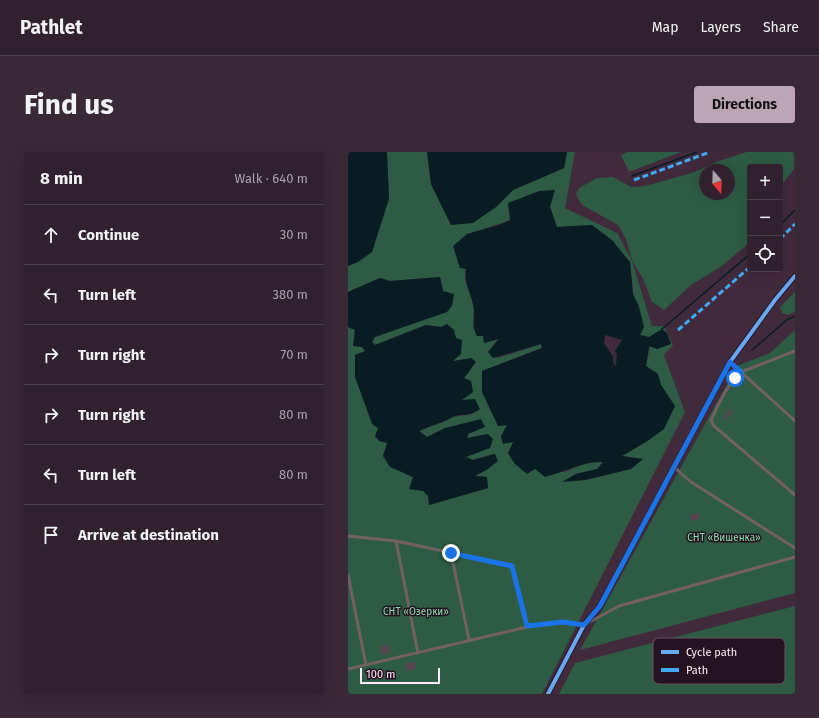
<!DOCTYPE html>
<meta charset="utf-8">
<style>
:root{--surface:#31202d;--page:#392835;--text:#f1f3f6;--muted:#a8a3aa;--line:#4c3e49;--accent:#bca6b6}
body{margin:0;font-family:"Fira Sans",sans-serif;background:var(--page);color:var(--text)}
.controls{position:absolute;right:12px;top:12px;display:grid;overflow:hidden;border-radius:4px;box-shadow:0 4px 16px #0002}
.controls button{width:36px;height:36px;display:grid;place-items:center;padding:0;border:0;border-bottom:1px solid var(--line);background:var(--surface);color:var(--text);font:20px sans-serif}
.compass{position:absolute;left:351px;top:12px;width:36px;height:36px;border-radius:50%;background:var(--surface);box-shadow:0 4px 16px #0002;rotate:161deg}
.scale{position:absolute;left:12px;bottom:10px;width:80px;box-sizing:border-box;padding-left:4px;border:2px solid #ffe8f8;border-top:0;font-size:11px;line-height:14px;white-space:nowrap;color:#ffe8f8;-webkit-text-stroke:3px #261321;paint-order:stroke}
.stop{position:absolute;width:12px;height:12px;margin:-9px;border:3px solid #1a73e8;border-radius:50%;background:#fff}
.stop.end{background:#1a73e8;border-color:#fff;box-shadow:0 1px 4px #0008}
.list{margin:0;padding:0;list-style:none}
h2{display:flex;justify-content:space-between;align-items:center;height:52px;margin:0;padding:0 16px;font-size:17px}
h2 small{font-size:13px;font-weight:400;color:var(--muted)}
.list li{display:grid;grid-template-columns:26px 1fr auto;gap:12px;align-items:center;box-sizing:border-box;height:60px;padding:0 16px;border-top:1px solid var(--line)}
.list b{display:block;font-size:15px;white-space:nowrap}
.list em{font-size:13px;font-style:normal;color:var(--muted)}
.icon{flex:none;width:22px;height:22px;fill:none;stroke:currentColor;stroke-width:2;stroke-linecap:round;stroke-linejoin:round}
.map{position:relative;flex:none;width:447px;height:542px;overflow:hidden;border-radius:4px}
header{display:flex;align-items:center;gap:24px;box-sizing:border-box;height:56px;padding:0 20px;background:var(--surface);border-bottom:1px solid var(--line)}
header strong{font-size:19px}
nav{display:flex;gap:22px;margin-inline-start:auto;font-size:14px}
.intro{display:flex;align-items:center;justify-content:space-between;box-sizing:border-box;height:96px;padding:0 24px}
h1{margin:0;font-size:28px}
.button{padding:10px 18px;border-radius:4px;background:var(--accent);color:#111;font-size:14px;font-weight:700}
main{display:flex;gap:24px;padding:0 24px}
aside{flex:1;background:var(--surface);border-radius:4px;box-shadow:0 4px 16px #0002}
.map>svg:first-child{display:block}
.green{fill:#2d5b43;fill-rule:evenodd}
.water{fill:#091c23;fill-rule:evenodd}
.lines{fill:none;stroke-linecap:round;stroke-linejoin:round}
.stream{stroke:#091c23;stroke-width:1.5}
.building{fill:#5b4552}
.lane{stroke:#726160;stroke-width:3}
.street{stroke:#726160;stroke-width:5.5}
.quiet{stroke:#3fa9f5;stroke-width:3;stroke-dasharray:6 3;stroke-linecap:butt}
.cycleway-casing{stroke:#261321;stroke-width:6}
.cycleway{stroke:#66a8f1;stroke-width:4}
.route{stroke:#1a73e8;stroke-width:5}
.labels{text-anchor:middle;dominant-baseline:central;stroke-width:3;stroke-linejoin:round;paint-order:stroke}
.park-label{font-size:10px;fill:#87dfac;stroke:#261321}
.key{fill:#261321;stroke:#675362;stroke-width:1}
.key-label{font-size:11px;fill:#ffe8f8}
</style>
<header>
<strong>Pathlet</strong>
<nav><a>Map</a><a>Layers</a><a>Share</a></nav>
</header>
<div class="intro"><h1>Find us</h1><a class="button">Directions</a></div>
<main>
<aside>
<h2>8 min<small>Walk · 640 m</small></h2>
<ul class="list">
<li><svg class="icon" aria-label="ahead" viewBox="0 0 24 24"><path d="M12 20V5M6 11l6-6 6 6"/></svg><div><b>Continue</b></div><em>30 m</em></li>
<li><svg class="icon" aria-label="left" viewBox="0 0 24 24"><path d="M17 20v-9H6M10 6l-5 5 5 5"/></svg><div><b>Turn left</b></div><em>380 m</em></li>
<li><svg class="icon" aria-label="right" viewBox="0 0 24 24"><path d="M7 20v-9h11M14 6l5 5-5 5"/></svg><div><b>Turn right</b></div><em>70 m</em></li>
<li><svg class="icon" aria-label="right" viewBox="0 0 24 24"><path d="M7 20v-9h11M14 6l5 5-5 5"/></svg><div><b>Turn right</b></div><em>80 m</em></li>
<li><svg class="icon" aria-label="left" viewBox="0 0 24 24"><path d="M17 20v-9H6M10 6l-5 5 5 5"/></svg><div><b>Turn left</b></div><em>80 m</em></li>
<li><svg class="icon" aria-label="arrive" viewBox="0 0 24 24"><path d="M6 21V4h12l-3 4 3 4H6"/></svg><div><b>Arrive at destination</b></div></li>
</ul>
</aside>
<div class="map">
<svg width="447" height="542" viewBox="0 0 447 542">
<rect width="100%" height="100%" fill="#412a3c"/>
<path class="green" d="M39,0H79L83,32L103,73L148,55L165,38L216,16L219,0H227L217,56L269,81L284,109L304,174H316L325,193L316,203L337,260L194,542H0V175L7,178L14,195L17,199L30,276L59,323L65,325L80,344L81,353L140,336L139,325L126,324L140,317L146,302L124,308L117,304L120,282L97,276L79,285L71,279L98,269L104,265L125,262L113,248L116,226L122,219L104,210L108,186L93,175L78,173L27,193L23,190L27,185L58,173L95,139L92,125L42,129L32,126L0,140V114L10,110L41,47ZM202,55L209,75L244,73L282,110L285,142L291,155V183L323,191L309,197L302,194L298,214L310,222L313,233L327,255L301,288L274,304L294,307L283,317L237,328L216,329L228,322L249,317L255,310H241L217,320L187,317L165,290L159,273L150,274L134,219L194,196L193,192L150,206L140,200L151,186L136,191L135,184H129L125,175L126,154L117,128L119,82C147,74 174,64 202,55Z
M280,0H333L281,20L273,3Z
M399,0H446V17L432,35V15H402L401,91L374,114L343,133L316,158L304,150L295,127L284,108L278,87L270,73L236,54L231,49L228,42L231,36L249,26L265,25L283,35L297,34L344,21L371,9ZM357,18H381V42H357Z
M447,140V159L441,163L434,161L432,155Z
M447,178V441L232,498L389,214L422,201Z
M447,454V542H211L227,511Z"/>
<path class="water" d="M0,0H39L41,47L24,100L10,110L0,114Z
M79,0H219L216,16L165,38L148,55L125,71L103,73L83,32Z
M207,38L202,55L209,75L244,73L264,88L282,110L285,142L291,155L296,175L292,183L301,185L314,177L319,181L323,192L309,197L301,194L298,214L310,222L313,233L327,254L316,277L301,288L274,304L295,307L283,317L237,328L214,330L228,322L249,317L255,310C235,309 216,320 197,325L187,317L179,322L166,311L160,301L165,290L155,292L153,284L159,273L150,274L134,240V219L194,196L193,192L145,206L140,200L151,187L136,191L135,184H129C123,172 128,166 125,153C123,139 116,133 118,117L112,116L105,94L119,82L151,73L162,68L160,51L191,39ZM257,183L274,188L267,199L269,202L268,214L265,211V205L256,191Z
M92,125L95,139L106,142L104,154L99,160L27,185L24,190L27,193L78,173L93,175L99,172L106,178L108,186L114,188L113,202L105,209L123,206L128,210L116,226L123,229L125,240L114,248L127,247L132,257C120,266 113,260 103,266C93,271 81,274 71,279L79,285L97,276L133,267L137,275L120,282L119,286L140,282L145,287L142,296L118,305L125,308L147,302L150,309L140,317L127,324L139,325L140,336L81,353L80,344L75,339L61,337L65,325L42,315L35,304L39,291L31,289L27,284L30,276L24,272L7,225V203L17,199L14,195L5,194L7,178L0,175V140L32,126L42,129Z"/>
<g class="lines">
<path class="stream" d="M284,24L349,0
M432,73L447,58
M314,177L402,102
M404,198L440,167L447,164"/>
</g>
<path class="building" d="M382,257L385,259L377,268L375,265Z
M349,361L351,367L344,369L342,363Z
M33,493H40L41,501L34,502Z
M67,510L68,517L59,519L58,511Z
M30,519L32,526L26,527L24,520Z"/>
<g class="lines">
<path class="lane" d="M447,199L393,220C379,233 371,251 363,268L366,274L447,343
M382,210L447,269
M326,315L343,330L447,396
M0,384L48,389L165,414L179,475
M48,389L70,501
M103,401L121,488
M0,423L18,513
M0,517L179,475L215,470L236,473L271,454L447,405"/>
<path class="street" d="M200,542L236,473L252,454L382,210L427,148L447,124"/>
<path class="quiet" d="M286,28L362,0
M432,87L447,72
M330,178L402,115"/>
<defs>
<path id="cycleway" d="M200,542L236,473L252,454L382,210L427,148L447,124"/>
</defs>
<use href="#cycleway" class="cycleway-casing"/>
<use href="#cycleway" class="cycleway"/>
</g>
<g class="lines">
<path class="route" d="M103,401L164,414L179,474L215,470L236,473L252,454L382,210L393,220L387,226"/>
</g>
<g class="labels">
<g class="park-label">
<text x="376" y="386">СНТ «Вишенка»</text>
<text x="68" y="460">СНТ «Озерки»</text>
</g>
</g>
<rect x="305" y="486" width="132" height="46" rx="6" class="key"/>
<rect x="313" y="498" width="18" height="4" fill="#66a8f1"/>
<rect x="313" y="516" width="18" height="4" fill="#3fa9f5"/>
<g class="key-label">
<text x="338" y="504">Cycle path</text>
<text x="338" y="522">Path</text>
</g>
</svg>
<div class="controls">
<button>+</button>
<button>−</button>
<button><svg class="icon" aria-label="locate" viewBox="0 0 24 24"><circle cx="12" cy="12" r="6"/><path d="M12 2v4M12 18v4M2 12h4M18 12h4"/></svg></button>
</div>
<svg class="compass" viewBox="-18 -18 36 36"><path d="M0-13l5 13h-10z" fill="#e53935"/><path d="M0 13l5-13h-10z" fill="#a8a3aa"/></svg>
<div class="scale">100 m</div>
<div class="stop" style="left:387px;top:226px"></div>
<div class="stop end" style="left:103px;top:401px"></div>
</div>
</main>
